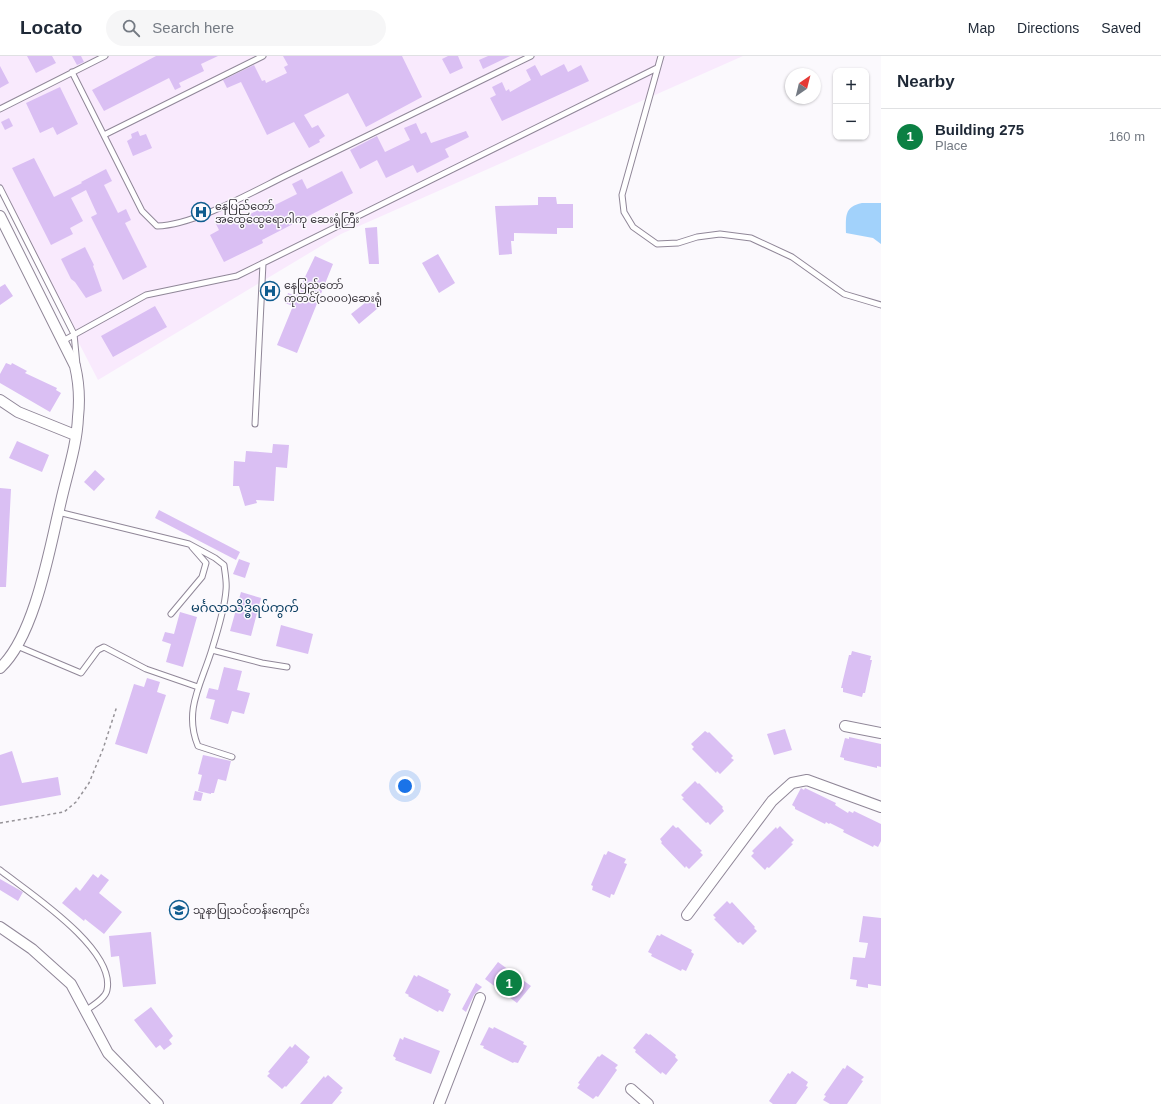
<!DOCTYPE html>
<meta charset="utf-8">
<style>
:root{--surface:#fff;--page:#f6f6f7;--text:#1f2937;--muted:#747a83;--line:#e0e1e3;--accent:#0b8043}
body{margin:0;font-family:Helvetica,"Noto Sans Myanmar",sans-serif;background:var(--page);color:var(--text)}
.controls{position:absolute;right:12px;top:12px;display:grid;overflow:hidden;border-radius:8px;box-shadow:0 1px 3px #0004}
.controls button{width:36px;height:36px;display:grid;place-items:center;padding:0;border:0;border-bottom:1px solid var(--line);background:var(--surface);color:var(--text);font:20px sans-serif}
.compass{position:absolute;left:785px;top:12px;width:36px;height:36px;border-radius:50%;background:var(--surface);box-shadow:0 1px 3px #0004;rotate:35deg}
.you{position:absolute;left:405px;top:730px;width:14px;height:14px;margin:-10px;border:3px solid #fff;border-radius:50%;background:#1a73e8;box-shadow:0 0 0 6px #1a73e833}
.badge{display:grid;place-items:center;width:26px;height:26px;border-radius:50%;background:var(--accent);color:#fff;font-size:13px;font-weight:700}
.pin{position:absolute;translate:-50% -50%;border:2px solid #fff;box-shadow:0 1px 4px #0006}
.list{margin:0;padding:0;list-style:none}
h2{display:flex;justify-content:space-between;align-items:center;height:52px;margin:0;padding:0 16px;font-size:17px}
h2 small{font-size:13px;font-weight:400;color:var(--muted)}
.list li{display:grid;grid-template-columns:26px 1fr auto;gap:12px;align-items:center;box-sizing:border-box;height:56px;padding:0 16px;border-top:1px solid var(--line)}
.list b{display:block;font-size:15px;white-space:nowrap}
.list p{margin:0;font-size:13px;white-space:nowrap;color:var(--muted)}
.list em{font-size:13px;font-style:normal;color:var(--muted)}
.icon{flex:none;width:22px;height:22px;fill:none;stroke:currentColor;stroke-width:2;stroke-linecap:round;stroke-linejoin:round}
.map{position:relative;flex:none;width:881px;height:1048px;overflow:hidden}
header{display:flex;align-items:center;gap:24px;box-sizing:border-box;height:56px;padding:0 20px;background:var(--surface);border-bottom:1px solid var(--line)}
header strong{font-size:19px}
nav{display:flex;gap:22px;margin-inline-start:auto;font-size:14px}
.search{width:280px;height:36px;background:var(--page);display:flex;align-items:center;gap:10px;box-sizing:border-box;padding:0 14px;border-radius:22px;color:var(--muted);font-size:15px}
main{display:flex}
aside{flex:1;background:var(--surface)}
.map>svg:first-child{display:block}
.medical{fill:#f9eafd}
.water{fill:#a2d2fb}
.building{fill:#dabff3}
.lines{fill:none;stroke-linecap:round;stroke-linejoin:round}
.lane-casing{stroke:#908798;stroke-width:7}
.street-casing{stroke:#908798;stroke-width:12}
.path{stroke:#969398;stroke-width:1.5;stroke-dasharray:3 3;stroke-linecap:butt}
.lane{stroke:#fff;stroke-width:5}
.street{stroke:#fff;stroke-width:10}
.labels{text-anchor:middle;dominant-baseline:central;stroke-width:3;stroke-linejoin:round;paint-order:stroke}
.poi-label{font-size:11px;fill:#37333a;stroke:#fbf9fd;text-anchor:start}
.quarter-label{font-size:13px;fill:#0b3e61;stroke:#fbf9fd}
</style>
<header>
<strong>Locato</strong>
<div class="search"><svg class="icon" aria-label="search" viewBox="0 0 24 24"><circle cx="10" cy="10" r="6"/><path d="M15 15l6 6"/></svg>Search here</div>
<nav><a>Map</a><a>Directions</a><a>Saved</a></nav>
</header>
<main>
<div class="map">
<svg width="881" height="1048" viewBox="0 0 881 1048">
<rect width="100%" height="100%" fill="#fbf9fd"/>
<path class="medical" d="M0,0H743L341,178L98,324L0,134Z"/>
<path class="water" d="M862,147H881V188L873,182L846,177C846,160 844,151 862,147Z"/>
<path class="building" d="M27,0H52L56,7L36,17Z
M72,0H81L84,6L77,9Z
M156,0H218L201,8L204,15L179,27L181,31L175,34L169,22L104,55L92,34Z
M283,0H402L422,41L366,71L348,37L304,59L312,72L318,69L325,80L319,84L320,86L309,92L294,66L267,79L241,26L227,32L223,24L254,9L262,25L265,24L266,27L287,17L284,11L288,9Z
M448,0H458L463,12L450,18L442,3Z
M488,0H510L483,13L479,4Z
M564,8L568,16L581,9L589,25L502,65L490,42L496,39L492,31L502,26L506,35L509,33L510,36L531,24L526,14L535,9L541,20Z
M0,10L9,27L0,32Z
M60,31L78,68L57,79L53,71L40,77L26,47Z
M9,62L13,70L5,74L1,66Z
M416,67L421,78L426,76L431,87L466,75L469,81L445,93L449,101L417,117L413,109L386,122L377,104L360,113L350,94L377,80L385,96L410,84L404,72Z
M138,75L140,80L146,78L152,92L133,100L127,85L132,82L131,78Z
M34,102L54,141L82,127L81,126L106,113L112,125L104,129L118,157L126,153L131,164L125,167L147,211L123,224L91,161L97,158L86,134L71,142L83,165L70,172L73,178L51,189L12,112Z
M342,115L353,137L262,184L263,187L224,206L210,179L219,174L215,166L226,161L230,169L269,148L271,151L297,138L292,128L302,123L307,133Z
M538,141H556L557,148H573V172H557V178L514,177V185H511L512,198L499,199L495,150L538,149Z
M377,171L379,208H369L365,172Z
M85,191L94,209L93,210L102,235L86,242L75,226L71,223L61,203Z
M438,198L455,227L439,237L422,207Z
M315,200L333,208L297,297L277,289L293,250L285,247L288,237L296,240Z
M5,228L13,240L0,249V231Z
M370,243L378,252L359,268L351,258Z
M155,250L167,271L113,301L101,280Z
M6,307L11,309L12,307L27,315L25,317L57,332L56,334L61,337L50,356L0,327V318Z
M17,385L49,399L42,416L9,402Z
M273,388L289,389L287,412L276,411L274,445L256,444L257,447L245,450L239,430H233L234,405L245,406L246,395L272,397Z
M95,414L105,423L94,435L84,426Z
M0,432L11,433L6,531H0Z
M159,454L240,496L236,504L155,462Z
M239,503L250,507L245,522L233,518Z
M241,536L261,542L251,580L230,575Z
M180,556L197,561L183,611L166,606L171,588L162,585L165,576L174,578Z
M281,569L313,578L308,598L276,590Z
M852,595L871,600L870,604H872L865,637H863L862,641L843,636V632H841L849,599H851Z
M224,611L242,615L237,634L250,637L244,658L232,655L228,668L210,663L215,644L206,642L209,632L218,634Z
M147,622L160,626L157,636L166,639L147,698L115,688L134,628L144,631Z
M785,673L792,694L774,699L767,678Z
M705,675L708,677L709,676L733,700L731,702L734,704L720,718L717,715L716,717L692,693L694,691L691,688Z
M849,681L881,688V711L877,710V712L844,704V702L840,701L845,682L849,683Z
M12,695L22,727L58,721L61,739L0,750V699Z
M203,699L231,705L226,725L218,723L214,737H211V738L198,735L202,719L198,718Z
M695,725L698,728L699,727L723,751L722,752L724,755L710,769L708,766L706,767L682,743L684,742L681,739Z
M801,732L804,734L805,732L836,747L835,749L848,757L849,755L853,757L854,755L881,768V785L878,791L874,789L873,791L843,776L844,774L830,767L829,768L826,766L825,768L795,753V751L792,749Z
M195,735L203,737L201,745L193,744Z
M673,769L676,772L678,771L702,795L700,796L703,799L689,813L686,810L685,812L661,787L662,786L660,783Z
M780,770L794,784L791,787L793,788L769,812L767,811L765,814L751,800L754,797L752,795L776,771L777,773Z
M608,795L626,803L624,807L627,808L614,839L611,838L610,842L592,834L593,830L591,829L604,798L606,799Z
M93,818L98,822L101,818L109,824L99,837L122,856L104,878L85,863L84,865L62,847L76,831L80,835Z
M0,823L23,836L18,845L0,834Z
M727,845L730,848L732,846L755,871L754,872L757,875L743,889L740,886L738,887L714,863L716,862L713,859Z
M863,860L881,862V930L868,928V932L856,930L857,924L850,923L853,901L865,902L868,887L859,886Z
M151,876L156,928L123,931L119,900L111,901L109,880Z
M661,878L692,894L691,896L694,898L686,915L682,913L681,915L651,900L652,898L648,896L657,879L660,880Z
M498,906L531,930L517,947L485,923Z
M414,919L417,921L418,919L449,934L448,936L451,938L443,956L439,954L438,956L408,940L409,939L405,937Z
M476,927L482,931L474,939L466,956L462,953Z
M151,951L173,980L169,984L172,988L164,994L160,989L156,992L134,964Z
M489,971L493,973L494,971L524,986L523,988L527,990L518,1007L514,1006L513,1007L483,992L484,990L480,989Z
M646,977L649,979L650,978L676,999L675,1001L678,1004L666,1019L662,1016L661,1018L635,996L636,994L633,992Z
M404,981L440,995L431,1018L395,1004L396,1002L393,1000L400,982L403,984Z
M295,988L310,1001L307,1005L308,1006L286,1031L285,1030L282,1033L267,1020L270,1017L268,1016L290,990L292,992Z
M602,998L618,1009L615,1012L617,1014L598,1041L596,1040L593,1043L577,1032L580,1028L578,1027L598,1000L599,1001Z
M847,1009L864,1021L861,1024L863,1025L847,1048H830L823,1044L826,1040L824,1039L843,1012L845,1013Z
M792,1015L808,1026L806,1030L808,1031L796,1048H773L769,1045L788,1017L790,1018Z
M328,1019L343,1032L340,1035L342,1036L332,1048H300L324,1020L325,1022Z"/>
<g class="lines">
<defs>
<path id="lane" d="M661,0L622,139L624,156L633,171L657,188L678,187L697,181L720,178L751,182L792,201L844,238L881,249
M72,16L142,155L157,170C195,169 254,135 289,118C370,79 450,39 531,0
M0,53L105,0
M104,79L263,0
M0,132L74,278L77,309
M61,286L146,239L237,220L657,12
M255,368L263,207
M58,456L189,488L215,502L224,509C225,517 227,526 226,534C225,550 217,577 212,593C202,627 183,654 198,690L232,701
M171,558L202,521L206,507L192,491
M17,590L81,617L98,594L104,591L146,613L198,631
M212,594L262,607L287,611
M0,814C28,836 116,893 107,934C106,942 92,950 85,955"/>
<path id="street" d="M0,160L75,310C79,327 80,343 78,361C77,389 67,418 61,445C50,491 35,580 0,612
M0,344L18,356L75,379
M845,670L881,677
M687,859L772,745L792,727L807,724L881,751
M0,871L32,893L71,928L108,997L158,1048
M631,1033L648,1048
M439,1048L480,942"/>
</defs>
<use href="#lane" class="lane-casing"/>
<use href="#street" class="street-casing"/>
<path class="path" d="M0,767L64,756L76,746L89,727L103,693L117,650"/>
<use href="#lane" class="lane"/>
<use href="#street" class="street"/>
</g>
<defs>
<symbol id="hospital-ring" viewBox="-11 -11 22 22"><circle r="9.5" fill="#fbf9fd" stroke="#0f5c8f" stroke-width="1.5"/><path d="M-5-5h3v3.5h4V-5h3V5h-3V1.5h-4V5h-3Z" fill="#0f5c8f"/></symbol>
<symbol id="school-ring" viewBox="-11 -11 22 22"><circle r="9.5" fill="#fbf9fd" stroke="#0f5c8f" stroke-width="1.5"/><path d="M0-5L7-2L0 1L-7-2ZM-4 1L0 2.5L4 1V4Q0 6-4 4Z" fill="#0f5c8f"/></symbol>
</defs>
<g fill-rule="evenodd">
<use href="#hospital-ring" x="190" y="145" width="22" height="22"/>
<use href="#hospital-ring" x="259" y="224" width="22" height="22"/>
<use href="#school-ring" x="168" y="843" width="22" height="22"/>
</g>
<g class="labels">
<g class="poi-label">
<text x="215" y="150">နေပြည်တော်<tspan x="215" dy="13">အထွေထွေရောဂါကု ဆေးရုံကြီး</tspan></text>
<text x="284" y="229">နေပြည်တော်<tspan x="284" dy="13">ကုတင်(၁၀၀၀)ဆေးရုံ</tspan></text>
<text x="193" y="854">သူနာပြုသင်တန်းကျောင်း</text>
</g>
<g class="quarter-label">
<text x="245" y="551">မင်္ဂလာသိဒ္ဓိရပ်ကွက်</text>
</g>
</g>
</svg>
<div class="controls">
<button>+</button>
<button>−</button>
</div>
<svg class="compass" viewBox="-18 -18 36 36"><path d="M0-13l5 13h-10z" fill="#e53935"/><path d="M0 13l5-13h-10z" fill="#747a83"/></svg>
<div class="you"></div>
<div class="pin badge" style="left:509px;top:927px">1</div>
</div>
<aside>
<h2>Nearby<small></small></h2>
<ul class="list">
<li><span class="badge">1</span><div><b>Building 275</b><p>Place</p></div><em>160 m</em></li>
</ul>
</aside>
</main>
